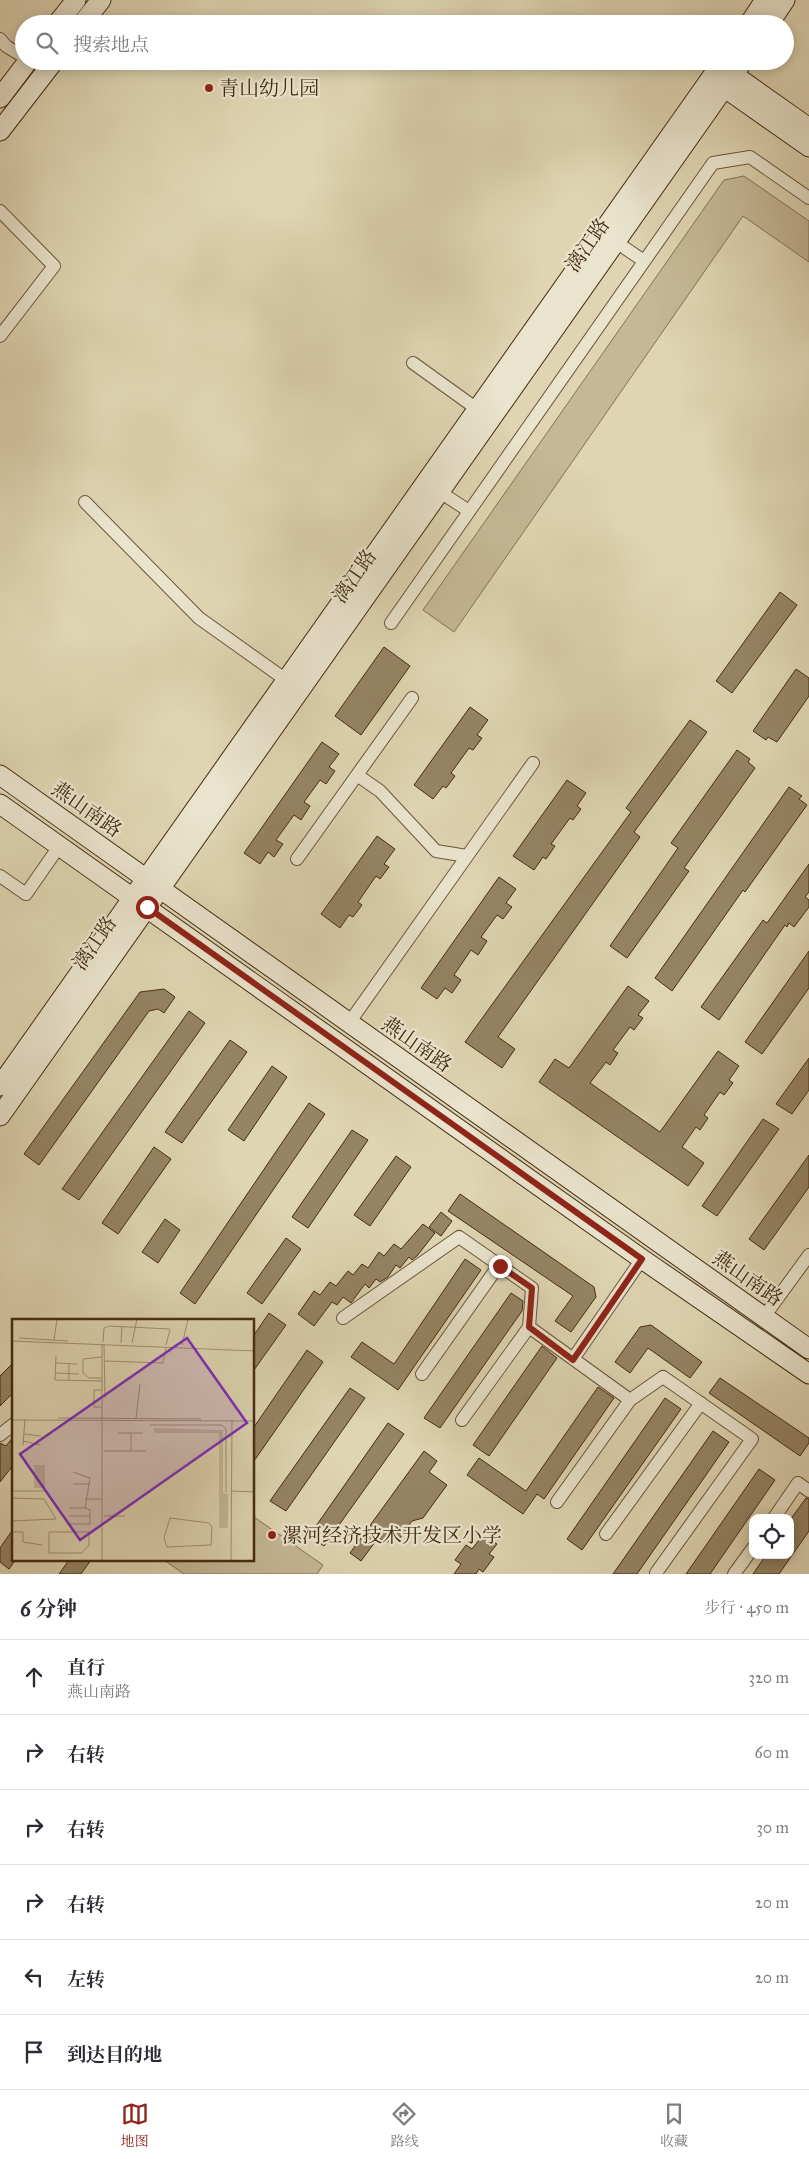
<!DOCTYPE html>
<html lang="zh">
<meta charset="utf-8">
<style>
:root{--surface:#fff;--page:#f7f7f7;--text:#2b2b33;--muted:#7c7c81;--line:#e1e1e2;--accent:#8f2418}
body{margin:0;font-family:"IM FELL Great Primer","Noto Serif SC",serif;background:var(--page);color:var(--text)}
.controls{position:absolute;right:15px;bottom:15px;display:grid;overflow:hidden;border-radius:10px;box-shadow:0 2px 12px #0003}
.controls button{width:45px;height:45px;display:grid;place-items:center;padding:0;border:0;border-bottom:1px solid var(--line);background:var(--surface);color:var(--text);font:25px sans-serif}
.stop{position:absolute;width:15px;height:15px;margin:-11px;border:4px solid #8f2418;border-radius:50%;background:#fff}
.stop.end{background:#8f2418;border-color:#fff;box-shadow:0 1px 5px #0008}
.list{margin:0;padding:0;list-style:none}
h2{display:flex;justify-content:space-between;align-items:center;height:65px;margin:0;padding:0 20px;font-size:21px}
h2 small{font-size:16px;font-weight:400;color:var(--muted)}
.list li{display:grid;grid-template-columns:32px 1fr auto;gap:15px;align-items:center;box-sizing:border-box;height:75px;padding:0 20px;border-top:1px solid var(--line)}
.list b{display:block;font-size:19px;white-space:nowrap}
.list p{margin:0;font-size:16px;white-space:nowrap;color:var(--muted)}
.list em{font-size:16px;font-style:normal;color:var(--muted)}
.icon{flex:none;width:28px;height:28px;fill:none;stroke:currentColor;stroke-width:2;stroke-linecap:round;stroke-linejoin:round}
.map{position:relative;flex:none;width:809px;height:1574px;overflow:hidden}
.search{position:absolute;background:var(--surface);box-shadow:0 2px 12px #0003;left:15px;right:15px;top:15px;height:55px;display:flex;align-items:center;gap:12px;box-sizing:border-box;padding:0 18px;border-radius:28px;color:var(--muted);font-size:19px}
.sheet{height:515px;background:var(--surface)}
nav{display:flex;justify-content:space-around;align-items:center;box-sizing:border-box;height:70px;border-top:1px solid var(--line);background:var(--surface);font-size:14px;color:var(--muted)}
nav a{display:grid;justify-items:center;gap:2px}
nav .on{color:var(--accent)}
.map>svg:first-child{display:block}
.green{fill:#c5b897;stroke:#847254}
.building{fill:#958465;stroke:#442c11}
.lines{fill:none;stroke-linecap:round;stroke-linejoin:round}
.street-casing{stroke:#6b563a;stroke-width:14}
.secondary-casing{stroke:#442c11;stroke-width:21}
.street{stroke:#eae4ce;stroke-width:12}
.secondary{stroke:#eae4ce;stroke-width:19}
.route{stroke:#8f2418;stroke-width:6}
.poi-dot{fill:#8f2418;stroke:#eae4ce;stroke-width:2}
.labels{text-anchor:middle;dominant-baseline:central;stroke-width:4.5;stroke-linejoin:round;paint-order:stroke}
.poi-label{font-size:20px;fill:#442c11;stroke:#eae4ce;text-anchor:start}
.street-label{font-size:20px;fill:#442c11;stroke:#eae4ce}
.inset-road{fill:none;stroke:#a19172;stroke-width:1}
.view{fill:#7b2cbf;fill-opacity:0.15;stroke:#7b2cbf;stroke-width:2.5}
.inset-edge{fill:none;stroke:#442c11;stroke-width:2.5}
</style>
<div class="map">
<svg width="809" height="1574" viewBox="0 0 809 1574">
<rect width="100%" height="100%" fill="#dfd5b3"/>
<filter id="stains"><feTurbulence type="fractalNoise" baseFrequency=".004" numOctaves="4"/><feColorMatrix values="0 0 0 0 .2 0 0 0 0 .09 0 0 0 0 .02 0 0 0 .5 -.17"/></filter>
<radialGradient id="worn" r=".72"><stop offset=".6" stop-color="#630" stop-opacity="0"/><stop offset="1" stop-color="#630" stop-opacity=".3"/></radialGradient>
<path class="green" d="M744,176L809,221V262L743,216L454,632L423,610L724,180Z
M254,1517L323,1565L317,1574H184L164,1560H254Z"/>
<path class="building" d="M780,592L797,605L732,693L716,681Z
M384,647L410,666L361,735L335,716Z
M796,669L809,678V696L777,742L768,737L766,740L753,731Z
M470,707L488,720L477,735L482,738L473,750L469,748L451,773L455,776L446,788L443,786L433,799L414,785Z
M690,720L707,732L634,832L640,837L498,1037L515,1049L502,1068L465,1042L631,812L626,808Z
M322,742L339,754L329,767L335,771L326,784L320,780L304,802L310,806L301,820L294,815L276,840L283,844L274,857L268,852L260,864L244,853Z
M737,750L750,759L748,762L755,768L684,868L689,871L627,958L610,946L678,848L671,843Z
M567,780L586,793L577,806L581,809L573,820L570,818L551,844L555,846L546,859L543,857L534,870L513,856Z
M789,787L802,796L799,799L807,805L745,892L743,890L672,991L655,978Z
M377,836L395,849L384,864L389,867L380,879L376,876L358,902L362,905L353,917L349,915L340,928L321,914Z
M809,864V892L805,897L809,900V907L794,927L789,923L787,927L785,925L719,1020L701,1007L763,920L767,923Z
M499,877L516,889L506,903L512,907L503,919L497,915L481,937L487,941L478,955L471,950L454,975L461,980L452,993L445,988L437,999L421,988Z
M809,951V988L762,1054L745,1042Z
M628,986L649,1001L638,1015L643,1018L634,1030L630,1027L613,1050L618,1053L610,1065L606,1062L590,1083L660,1132L718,1051L739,1066L729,1080L733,1083L724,1095L720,1092L704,1115L708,1118L700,1130L696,1127L682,1147L704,1163L688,1186L539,1082L555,1059L569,1068Z
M164,989L175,997L164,1013L158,1009L149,1011L39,1165L24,1154L140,992Z
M189,1011L205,1023L79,1200L62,1189Z
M230,1040L247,1052L182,1143L165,1132Z
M809,1058V1090L792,1114L776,1104Z
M272,1066L287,1077L244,1141L228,1130Z
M309,1103L325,1114L195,1304L180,1293Z
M763,1119L779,1129L717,1216L702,1206Z
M352,1130L368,1140L308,1228L292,1217Z
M154,1147L171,1159L118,1234L102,1223Z
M809,1155V1187L764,1250L749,1239Z
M396,1156L411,1167L370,1226L354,1215Z
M460,1194L594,1287L596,1297L571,1332L555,1321L573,1296L448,1211Z
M441,1212L452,1221L441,1236L429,1227Z
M165,1219L180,1230L158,1263L142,1252Z
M423,1224L435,1233L417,1256L412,1260L409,1257L400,1268L396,1265L388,1277L380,1282L376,1279L369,1288L365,1284L351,1303L343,1297L337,1305L332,1302L314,1326L298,1314L314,1291L320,1295L330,1282L336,1286L348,1271L353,1275L362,1264L368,1268L379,1252L384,1256L394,1244L401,1249Z
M286,1238L301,1249L262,1304L247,1293Z
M465,1259L481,1270L398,1390L351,1357L362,1342L394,1364Z
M511,1293L523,1301L522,1311L440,1428L424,1418Z
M269,1313L286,1325L254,1370V1335Z
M651,1325L702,1362L690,1378L648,1348L630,1373L615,1362L640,1327Z
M542,1346L557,1358L489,1456L473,1445Z
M307,1350L323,1362L254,1461V1427Z
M14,1362V1392L0,1406V1376Z
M720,1378L809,1438V1443L800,1456L709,1393Z
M598,1387L614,1398L544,1499L537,1494L523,1514L467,1475L479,1458L526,1491Z
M350,1388L365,1398L286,1511L270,1501Z
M665,1398L681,1409L582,1550L567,1539Z
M388,1423L404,1434L324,1546L309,1536Z
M713,1431L729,1442L637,1574H613Z
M14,1436V1464L0,1482V1443L6,1446Z
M424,1451L437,1461L429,1472L447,1485L423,1518L412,1521L400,1538L387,1542L378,1538L361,1561L350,1553Z
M759,1469L775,1480L710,1574H686Z
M806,1498L809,1499V1531L779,1574H753L766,1555H790V1520Z
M14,1528V1562L9,1569L0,1562V1548Z
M483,1535L497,1544L489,1554L494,1557L483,1572L479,1569L476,1574H454L461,1564L455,1560L466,1545L472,1549Z
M69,1560H91L81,1574H59Z"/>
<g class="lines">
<defs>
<path id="street" d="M0,39L6,46L24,57
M0,211L54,266L0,336
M616,242L644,261
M413,363L477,409
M440,492L469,511
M85,502L199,618L286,680
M391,623L713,163L750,157L809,198
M357,775L380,791L436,851L467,856
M297,859L412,698
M0,876L26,894L60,845
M349,1023L533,763
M764,1317L809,1255
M343,1318L459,1237L532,1288L529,1327L630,1400L663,1377L752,1439L656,1573
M573,1359L642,1259
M422,1374L499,1265
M462,1420L529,1327
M0,1435L14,1424
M557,1502L630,1400
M774,1518L798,1483L809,1491
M606,1534L701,1403
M734,1574L753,1548"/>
<path id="secondary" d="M57,24L76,0
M82,24L101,0
M749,24L765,0
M769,24L785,0
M722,73L734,75L809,128
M719,78L725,88L809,147
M0,98L28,61
M0,131L54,61
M0,775L809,1349
M0,804L642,1259L809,1374
M0,1086L723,61
M0,1116L743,61"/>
</defs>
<use href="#street" class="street-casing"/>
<use href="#secondary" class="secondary-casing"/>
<use href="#street" class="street"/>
<use href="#secondary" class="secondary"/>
</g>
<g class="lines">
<path class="route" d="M147,907L642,1259L573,1360L529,1327L532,1288L500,1266"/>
</g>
<g class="poi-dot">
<circle cx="209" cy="88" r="5"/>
<circle cx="272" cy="1535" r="5"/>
</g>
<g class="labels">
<g class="poi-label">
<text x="219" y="88">青山幼儿园</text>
<text x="282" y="1535">漯河经济技术开发区小学</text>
</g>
<g class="street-label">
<text transform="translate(587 245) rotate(-55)">漓江路</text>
<text transform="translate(354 576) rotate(-55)">漓江路</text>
<text transform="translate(87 809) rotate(35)">燕山南路</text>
<text transform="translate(94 943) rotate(-55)">漓江路</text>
<text transform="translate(417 1044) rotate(35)">燕山南路</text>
<text transform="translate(748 1278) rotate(35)">燕山南路</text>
</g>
</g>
<g transform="translate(12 1319)">
<rect width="242" height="242" fill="#dfd5b3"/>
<path d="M142,109L211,111V174L216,175V209H207V114H142ZM22,146H33V169H22Z" fill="#c5b897"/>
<path class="inset-road" d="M7,19L56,22M42,21L45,0M0,22L243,32M91,23L92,9L97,7L158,10L154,26M109,24L110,7M120,24L125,0M92,25L93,79M170,26L176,0M44,37L43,61L90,62M90,38L71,40V54L77,59H90M93,42L151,44L154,28M44,44L65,45M44,54L67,55M57,61V45M90,71H82V88H90M46,99L189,100M124,99L128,65M0,101L243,102M138,106H210L214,110V173M106,114H131M12,115L29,117M11,122L28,126M11,126L13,100M92,132H134M119,132V114M61,165H78M0,172H34M219,172L243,173M0,179L32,180L44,200L0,202M73,180H89M57,189H73M57,197H78M92,197H113M158,199L197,204L200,208L199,226L155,228L152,219ZM57,205H78V191L73,189L78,159L61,153M0,213H11V223L30,226M37,213H77V226L70,234H37ZM90,242V25M219,242L220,101"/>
<path class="view" d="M175,19L235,104L68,221L8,135Z"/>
<rect width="242" height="242" class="inset-edge"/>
</g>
<rect width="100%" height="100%" filter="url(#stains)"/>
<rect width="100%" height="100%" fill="url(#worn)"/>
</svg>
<div class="controls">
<button><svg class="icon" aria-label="locate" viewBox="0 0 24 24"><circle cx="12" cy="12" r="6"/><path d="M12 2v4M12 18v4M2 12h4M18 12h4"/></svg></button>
</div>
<div class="stop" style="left:147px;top:907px"></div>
<div class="stop end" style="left:500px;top:1266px"></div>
<div class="search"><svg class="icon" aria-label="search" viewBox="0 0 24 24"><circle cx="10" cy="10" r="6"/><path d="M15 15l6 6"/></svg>搜索地点</div>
</div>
<section class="sheet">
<h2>6 分钟<small>步行 · 450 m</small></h2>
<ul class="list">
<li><svg class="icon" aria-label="ahead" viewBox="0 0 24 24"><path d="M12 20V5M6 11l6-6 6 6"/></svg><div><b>直行</b><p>燕山南路</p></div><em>320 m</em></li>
<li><svg class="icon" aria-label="right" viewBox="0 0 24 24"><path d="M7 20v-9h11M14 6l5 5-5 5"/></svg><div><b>右转</b></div><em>60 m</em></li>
<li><svg class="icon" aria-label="right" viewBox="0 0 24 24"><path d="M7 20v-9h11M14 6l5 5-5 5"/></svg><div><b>右转</b></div><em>30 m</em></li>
<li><svg class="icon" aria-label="right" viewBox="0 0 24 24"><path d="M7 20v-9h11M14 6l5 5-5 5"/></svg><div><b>右转</b></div><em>20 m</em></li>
<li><svg class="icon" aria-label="left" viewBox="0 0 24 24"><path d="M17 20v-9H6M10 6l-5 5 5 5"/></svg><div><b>左转</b></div><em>20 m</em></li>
<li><svg class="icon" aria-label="arrive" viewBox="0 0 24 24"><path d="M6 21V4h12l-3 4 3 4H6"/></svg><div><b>到达目的地</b></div></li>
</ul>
</section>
<nav>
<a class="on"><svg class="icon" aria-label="map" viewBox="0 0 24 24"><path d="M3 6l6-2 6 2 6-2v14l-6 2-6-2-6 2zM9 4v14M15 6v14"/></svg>地图</a>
<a><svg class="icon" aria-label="directions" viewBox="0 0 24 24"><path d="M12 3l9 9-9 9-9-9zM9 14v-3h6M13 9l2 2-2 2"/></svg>路线</a>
<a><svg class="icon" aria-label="saved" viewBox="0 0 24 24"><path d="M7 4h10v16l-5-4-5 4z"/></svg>收藏</a>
</nav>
